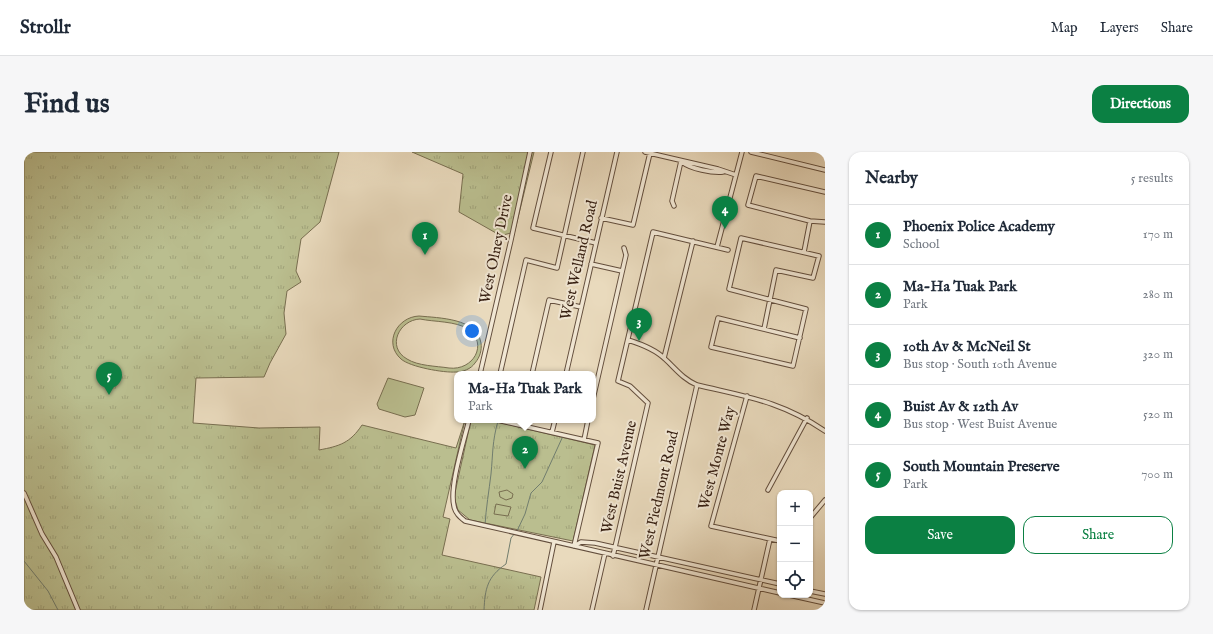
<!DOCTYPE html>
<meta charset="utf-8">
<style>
:root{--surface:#fff;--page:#f6f6f7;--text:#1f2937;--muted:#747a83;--line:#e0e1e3;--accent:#0b8043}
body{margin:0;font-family:"IM FELL English",serif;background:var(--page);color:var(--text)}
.controls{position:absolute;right:12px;bottom:12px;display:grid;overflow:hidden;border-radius:8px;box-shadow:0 1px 3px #0004}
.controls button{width:36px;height:36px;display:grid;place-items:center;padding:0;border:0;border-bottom:1px solid var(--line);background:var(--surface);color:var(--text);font:20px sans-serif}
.you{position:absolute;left:448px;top:179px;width:14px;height:14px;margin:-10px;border:3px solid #fff;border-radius:50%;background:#1a73e8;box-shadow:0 0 0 6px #1a73e833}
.badge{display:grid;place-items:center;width:26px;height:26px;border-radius:50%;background:var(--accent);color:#fff;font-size:13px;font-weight:700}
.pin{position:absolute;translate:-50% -33px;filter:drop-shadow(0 1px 2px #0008)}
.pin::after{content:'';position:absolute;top:21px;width:14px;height:12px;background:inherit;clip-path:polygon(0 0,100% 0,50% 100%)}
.popup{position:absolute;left:430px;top:219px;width:142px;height:52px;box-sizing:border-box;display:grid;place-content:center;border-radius:8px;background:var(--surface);filter:drop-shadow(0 1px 3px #0005);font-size:13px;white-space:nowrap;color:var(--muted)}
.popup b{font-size:15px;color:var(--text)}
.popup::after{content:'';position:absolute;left:50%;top:100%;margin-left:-8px;border:8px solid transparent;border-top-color:var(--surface)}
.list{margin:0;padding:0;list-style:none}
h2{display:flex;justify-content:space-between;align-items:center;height:52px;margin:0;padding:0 16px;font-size:17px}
h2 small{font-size:13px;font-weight:400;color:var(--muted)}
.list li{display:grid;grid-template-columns:26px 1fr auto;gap:12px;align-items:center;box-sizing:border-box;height:60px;padding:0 16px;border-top:1px solid var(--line)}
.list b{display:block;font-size:15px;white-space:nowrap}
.list p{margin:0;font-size:13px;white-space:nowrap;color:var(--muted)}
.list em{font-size:13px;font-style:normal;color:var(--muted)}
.actions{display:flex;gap:8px;padding:12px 16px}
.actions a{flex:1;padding:9px 0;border:1px solid var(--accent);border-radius:12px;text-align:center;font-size:14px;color:var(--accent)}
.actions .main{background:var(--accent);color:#fff}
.icon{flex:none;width:22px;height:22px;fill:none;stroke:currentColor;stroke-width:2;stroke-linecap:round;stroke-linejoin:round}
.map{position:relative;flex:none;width:801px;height:458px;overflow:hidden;border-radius:12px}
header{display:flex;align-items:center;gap:24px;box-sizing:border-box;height:56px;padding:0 20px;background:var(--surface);border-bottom:1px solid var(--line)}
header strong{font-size:19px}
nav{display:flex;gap:22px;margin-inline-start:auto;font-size:14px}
.intro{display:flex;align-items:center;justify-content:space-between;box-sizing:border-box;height:96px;padding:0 24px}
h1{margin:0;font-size:28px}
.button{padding:10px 18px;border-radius:12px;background:var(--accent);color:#fff;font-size:14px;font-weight:700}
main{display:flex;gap:24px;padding:0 24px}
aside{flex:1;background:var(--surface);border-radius:12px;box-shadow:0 1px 3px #0004}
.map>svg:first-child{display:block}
.park{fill:url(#park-tufts);stroke:#786e50}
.garden{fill:#babe8f;stroke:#786e50;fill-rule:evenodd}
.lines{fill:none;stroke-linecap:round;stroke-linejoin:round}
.stream{stroke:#717d6e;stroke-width:1}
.minor-casing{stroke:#634e3d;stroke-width:5.5}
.minor{stroke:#f1e7d4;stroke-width:3.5}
.labels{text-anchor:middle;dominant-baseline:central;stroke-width:4;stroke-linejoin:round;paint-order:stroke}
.street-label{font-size:15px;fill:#361f12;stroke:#f1e7d4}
</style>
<header>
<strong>Strollr</strong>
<nav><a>Map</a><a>Layers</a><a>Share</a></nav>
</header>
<div class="intro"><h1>Find us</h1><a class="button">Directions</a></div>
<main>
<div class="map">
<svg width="801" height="458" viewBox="0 0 801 458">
<defs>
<pattern id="park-tufts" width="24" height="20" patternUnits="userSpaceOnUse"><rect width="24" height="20" fill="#babe8f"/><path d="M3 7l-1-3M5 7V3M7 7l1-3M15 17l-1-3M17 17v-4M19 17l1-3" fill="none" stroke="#a0a37a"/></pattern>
</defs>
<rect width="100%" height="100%" fill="#e9dabd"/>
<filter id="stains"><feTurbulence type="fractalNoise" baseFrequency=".005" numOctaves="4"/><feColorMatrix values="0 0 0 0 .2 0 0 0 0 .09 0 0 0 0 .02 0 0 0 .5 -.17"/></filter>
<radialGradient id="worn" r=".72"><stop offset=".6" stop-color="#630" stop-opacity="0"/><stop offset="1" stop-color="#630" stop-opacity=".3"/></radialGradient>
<path class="park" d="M0,0H315L296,70L277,87L272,119L277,130L263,139L260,161L262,182L246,211L240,225L172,226L169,271L235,276L296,275L295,298C316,294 326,291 338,273L432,296L441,268L419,365L426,367L418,403L517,425L510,458H0Z
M388,0H510L456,222L487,81L479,83L472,81L435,60L439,22Z
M447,268H465L571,293L549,389L446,368L434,358L430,345Z"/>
<path class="garden" d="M395,164C415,166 453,166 457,191C458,198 456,205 451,211C447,217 439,220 432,220C420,221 386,215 377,207C359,191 373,165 395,164ZM396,167C410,170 432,169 444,177C465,192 449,219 425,216C412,214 394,214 383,207C362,195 375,168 396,167Z
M364,226L400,236L391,263L381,265L355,257L353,252Z
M483,338L489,342L488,346L482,348L476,345L475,340Z
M472,352L487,355L484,364L470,362Z"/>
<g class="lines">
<path class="stream" d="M461,373C462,356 465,339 467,322C469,302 468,290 474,269
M493,379L501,362L507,341L518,330L539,284
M0,409L24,439L34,458
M460,458C461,437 463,425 482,412L487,386L491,381"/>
<defs>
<path id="minor" d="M527,0L509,76L572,91
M621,0L694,17L712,23
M727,0L801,18
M658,10C667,17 688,21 699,20
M801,40L732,24L724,53L786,69L801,70
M650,54L648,49L657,9
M577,66L609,73L626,1
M693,95L718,0
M780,100L786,69
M567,112L598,119
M740,177L752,118L789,126L795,104L717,86L705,137L782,157L769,214L687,195L694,166L776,186
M604,188C617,192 631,197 641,207C652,217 659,227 673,233C723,245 757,249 801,279
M640,206L669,89
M456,222L487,88L506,0
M476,222L502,108L533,116L559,0
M508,222L525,148L557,155
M542,222L593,0
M723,244L687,374L756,389
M569,247L602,103L600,96
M445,268C440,289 425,335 430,354C431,361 436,365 441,369L756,441
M473,268L574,291L550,394
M528,280L531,268
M560,288L564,268
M744,338L783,266
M0,341L18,382L32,405L54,458
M786,366L801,348
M550,394L557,390L571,391L756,432
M589,404L624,251L606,234L594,229L629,80L704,98
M786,439L801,442
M765,443L801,451
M516,458L530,390
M568,458L581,401
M622,458L673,233
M730,458L746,387"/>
</defs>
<use href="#minor" class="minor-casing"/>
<use href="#minor" class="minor"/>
</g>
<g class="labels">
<g class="street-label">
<text transform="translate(472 97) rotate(-78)">West Olney Drive</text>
<text transform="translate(555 108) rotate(-77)">West Welland Road</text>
<text transform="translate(693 306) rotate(-75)">West Monte Way</text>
<text transform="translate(595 325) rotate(-77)">West Buist Avenue</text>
<text transform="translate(635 343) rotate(-77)">West Piedmont Road</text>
</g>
</g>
<rect width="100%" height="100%" filter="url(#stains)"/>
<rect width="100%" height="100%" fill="url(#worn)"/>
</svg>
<div class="controls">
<button>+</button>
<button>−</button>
<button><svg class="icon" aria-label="locate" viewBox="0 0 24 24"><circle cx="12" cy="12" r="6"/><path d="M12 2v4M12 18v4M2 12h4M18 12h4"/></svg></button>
</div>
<div class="you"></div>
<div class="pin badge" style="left:401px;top:103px">1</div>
<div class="pin badge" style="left:501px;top:317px">2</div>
<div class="popup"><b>Ma-Ha Tuak Park</b>Park</div>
<div class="pin badge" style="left:615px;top:189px">3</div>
<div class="pin badge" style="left:701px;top:77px">4</div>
<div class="pin badge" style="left:85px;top:243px">5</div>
</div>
<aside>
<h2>Nearby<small>5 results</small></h2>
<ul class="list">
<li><span class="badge">1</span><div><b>Phoenix Police Academy</b><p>School</p></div><em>170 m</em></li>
<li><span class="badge">2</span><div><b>Ma-Ha Tuak Park</b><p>Park</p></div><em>280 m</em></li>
<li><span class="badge">3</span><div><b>10th Av &amp; McNeil St</b><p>Bus stop · South 10th Avenue</p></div><em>320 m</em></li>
<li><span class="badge">4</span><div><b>Buist Av &amp; 12th Av</b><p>Bus stop · West Buist Avenue</p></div><em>520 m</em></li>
<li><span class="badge">5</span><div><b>South Mountain Preserve</b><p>Park</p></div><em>700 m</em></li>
</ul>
<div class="actions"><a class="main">Save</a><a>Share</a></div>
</aside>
</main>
